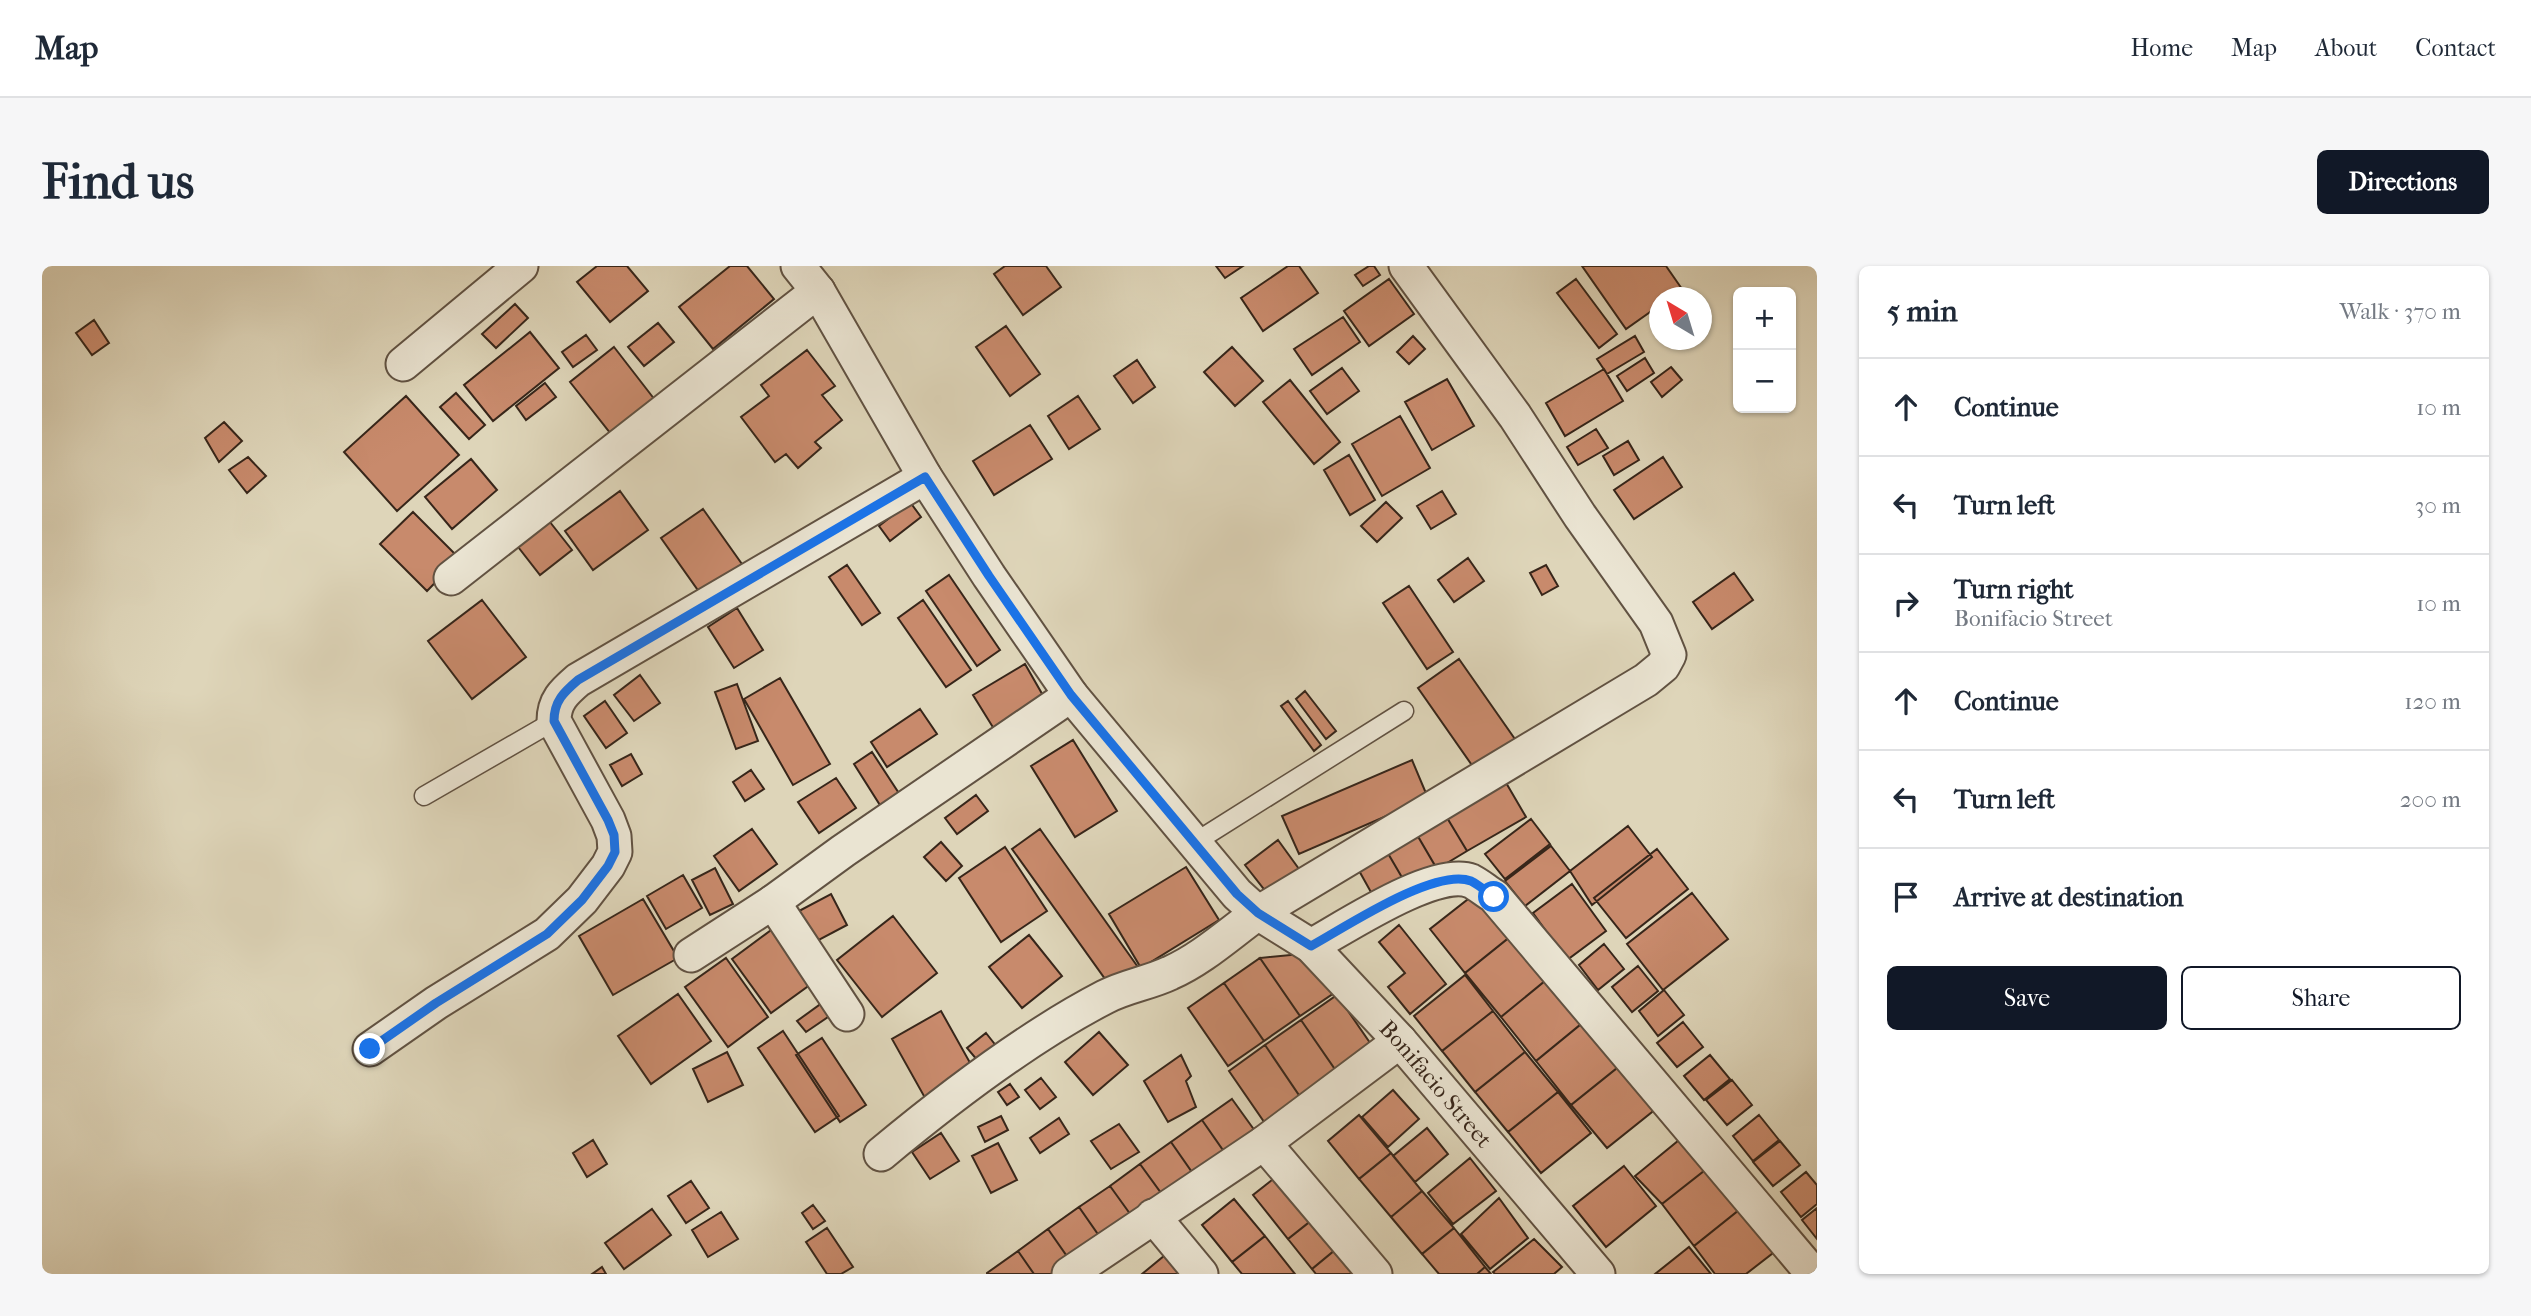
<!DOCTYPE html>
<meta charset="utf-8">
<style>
:root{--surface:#fff;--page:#f6f6f7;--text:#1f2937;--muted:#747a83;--line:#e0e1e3;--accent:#111827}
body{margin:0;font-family:"IM FELL French Canon",serif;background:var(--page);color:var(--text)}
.controls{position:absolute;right:21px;top:21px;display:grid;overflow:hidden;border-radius:10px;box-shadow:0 2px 5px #0004}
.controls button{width:63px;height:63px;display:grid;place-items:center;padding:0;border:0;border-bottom:2px solid var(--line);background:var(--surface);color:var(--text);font:35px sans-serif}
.compass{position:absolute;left:1607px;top:21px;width:63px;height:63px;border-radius:50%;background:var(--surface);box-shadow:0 2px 5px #0004;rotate:322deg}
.stop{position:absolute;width:21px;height:21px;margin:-16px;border:5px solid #1a73e8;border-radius:50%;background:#fff}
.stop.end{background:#1a73e8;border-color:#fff;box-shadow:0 2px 7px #0008}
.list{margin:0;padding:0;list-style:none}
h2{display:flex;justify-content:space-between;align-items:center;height:91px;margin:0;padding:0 28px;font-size:30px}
h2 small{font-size:23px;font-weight:400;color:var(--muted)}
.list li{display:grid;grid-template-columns:46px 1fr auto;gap:21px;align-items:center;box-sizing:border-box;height:98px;padding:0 28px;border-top:2px solid var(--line)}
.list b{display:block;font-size:26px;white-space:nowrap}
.list p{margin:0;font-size:23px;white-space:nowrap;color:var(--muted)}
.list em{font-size:23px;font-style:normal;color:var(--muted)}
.actions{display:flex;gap:14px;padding:21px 28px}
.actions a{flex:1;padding:16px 0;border:2px solid var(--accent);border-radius:10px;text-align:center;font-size:24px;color:var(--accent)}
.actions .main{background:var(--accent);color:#fff}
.icon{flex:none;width:38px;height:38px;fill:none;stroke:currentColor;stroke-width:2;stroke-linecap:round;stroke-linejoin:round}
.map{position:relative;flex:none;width:1775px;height:1008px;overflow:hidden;border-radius:10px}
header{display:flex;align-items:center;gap:42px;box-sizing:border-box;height:98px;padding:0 35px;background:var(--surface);border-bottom:2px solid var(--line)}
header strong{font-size:33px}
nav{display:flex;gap:38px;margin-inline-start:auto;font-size:24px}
.intro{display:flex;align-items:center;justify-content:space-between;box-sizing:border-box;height:168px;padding:0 42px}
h1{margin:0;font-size:49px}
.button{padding:18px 32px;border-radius:10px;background:var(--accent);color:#fff;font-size:24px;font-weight:700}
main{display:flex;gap:42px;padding:0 42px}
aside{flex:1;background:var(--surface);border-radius:10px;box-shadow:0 2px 5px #0004}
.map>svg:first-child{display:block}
.building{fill:#c88a6c;stroke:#37261a;stroke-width:2}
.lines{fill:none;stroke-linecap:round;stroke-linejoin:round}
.service-casing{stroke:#615242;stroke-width:21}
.minor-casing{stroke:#615242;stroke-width:37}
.service{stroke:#eae4d2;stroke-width:18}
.minor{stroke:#eae4d2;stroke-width:33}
.route{stroke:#1a73e8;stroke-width:9}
.labels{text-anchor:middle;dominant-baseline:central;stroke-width:5;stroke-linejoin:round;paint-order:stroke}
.street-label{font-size:23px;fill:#37261a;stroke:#eae4d2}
</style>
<header>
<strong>Map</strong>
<nav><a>Home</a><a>Map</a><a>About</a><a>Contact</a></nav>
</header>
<div class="intro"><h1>Find us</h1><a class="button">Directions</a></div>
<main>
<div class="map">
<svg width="1775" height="1008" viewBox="0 0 1775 1008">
<rect width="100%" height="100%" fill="#ded5b9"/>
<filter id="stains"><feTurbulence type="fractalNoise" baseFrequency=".00286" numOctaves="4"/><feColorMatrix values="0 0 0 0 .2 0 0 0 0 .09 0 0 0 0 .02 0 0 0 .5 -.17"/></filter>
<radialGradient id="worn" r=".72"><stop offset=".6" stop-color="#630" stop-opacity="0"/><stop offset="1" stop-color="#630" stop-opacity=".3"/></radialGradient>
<path class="building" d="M555,0H585L606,25L568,56L535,16Z
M688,0H705L732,33L671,83L637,41Z
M963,0H1004L1019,21L981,49L952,8Z
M1174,0H1201L1183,12Z
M1246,0H1257L1276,27L1221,65L1199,32Z
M1327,0H1332L1338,9L1321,20L1313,9Z
M1540,0H1624L1640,23L1629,32H1618V39L1584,63Z
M1347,13L1372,48L1327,80L1302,45Z
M1534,13L1575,68L1557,82L1515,27Z
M473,38L486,52L454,82L440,68Z
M1301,51L1318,76L1270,109L1252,83Z
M52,54L67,77L50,89L34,67Z
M616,57L632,76L602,100L586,81Z
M964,60L998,108L968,130L934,81Z
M488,66L517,102L451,155L422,119Z
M544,69L555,84L531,101L520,86Z
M1371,70L1383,83L1367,98L1355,86Z
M1593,70L1602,86L1565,108L1555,93Z
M572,81L613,134L569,168L528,116Z
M1190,81L1221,115L1193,140L1162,106Z
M765,84L793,120L780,129L800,154L773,176L779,182L756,202L744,188L733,196L699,151L727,130L719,119Z
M1603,92L1612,107L1585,125L1575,110Z
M1095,94L1113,121L1091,137L1072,110Z
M1629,101L1640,114L1620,131L1609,116Z
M1300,102L1317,125L1285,148L1268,125Z
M1562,103L1581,135L1523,170L1504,137Z
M1405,113L1432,160L1390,184L1363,136Z
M1248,114L1298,176L1272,198L1221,136Z
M503,117L514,131L484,154L474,140Z
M414,127L443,159L427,173L398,141Z
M364,130L417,189L355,245L302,186Z
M1036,130L1058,163L1027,183L1006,150Z
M1358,150L1388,202L1340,230L1310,178Z
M182,156L200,175L177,196L163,172Z
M988,159L1010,193L952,229L931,195Z
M1554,163L1566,182L1536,199L1525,181Z
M1586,175L1597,194L1572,209L1561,190Z
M1307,189L1333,234L1308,249L1282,204Z
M206,191L224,210L205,227L187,204Z
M1621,191L1640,221L1592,253L1572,224Z
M429,193L455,224L410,263L383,231Z
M578,225L606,264L551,304L523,265Z
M1400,225L1414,248L1389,263L1375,240Z
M868,236L879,251L848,275L837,260Z
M1344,236L1360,252L1335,276L1319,260Z
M661,243L707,308L665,337L619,272Z
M371,246L417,292L385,325L338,278Z
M504,251L530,284L498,309L473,277Z
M1426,292L1442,315L1412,336L1396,314Z
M805,299L838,347L820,359L787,311Z
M1504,299L1516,320L1500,329L1488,307Z
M1692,307L1711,334L1670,363L1651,336Z
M907,309L958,384L935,400L884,325Z
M1367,320L1411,386L1385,403L1341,337Z
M440,334L484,391L430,433L386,375Z
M881,334L929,404L904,421L856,352Z
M695,342L721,384L692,402L666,361Z
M1417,393L1475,476L1434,505L1376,422Z
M983,398L1003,433L952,463L931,429Z
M598,409L618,437L592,455L572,429Z
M738,412L788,498L751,519L702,433Z
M695,418L716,475L694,483L673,426Z
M1263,425L1294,465L1284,473L1254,433Z
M563,435L585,467L564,482L542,450Z
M1246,435L1279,479L1272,485L1239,440Z
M878,443L895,468L845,501L829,476Z
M1031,474L1075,545L1033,571L989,500Z
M830,486L862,535L843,547L812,498Z
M589,488L600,508L580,520L568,499Z
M1370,494L1386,532L1257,588L1240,550Z
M709,504L722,523L703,535L691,516Z
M794,512L814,542L777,567L756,536Z
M1463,515L1484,551L1425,585L1404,550Z
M934,529L946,545L915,568L903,552Z
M1404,550L1425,585L1395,603L1374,567Z
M1489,553L1508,578L1463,613L1443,588Z
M1586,560L1610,591L1550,639L1528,605Z
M710,563L735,598L697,625L672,590Z
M998,563L1098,704L1071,724L970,583Z
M1374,567L1395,603L1365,620L1344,584Z
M1236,574L1257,603L1225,627L1203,599Z
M899,576L920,600L904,615L882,591Z
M1509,580L1528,605L1483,640L1463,615Z
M963,581L1005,645L959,676L917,612Z
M1615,583L1646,623L1584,672L1552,632Z
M1344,584L1365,620L1335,637L1315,601Z
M1144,601L1177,654L1099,702L1067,648Z
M673,602L691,638L668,649L650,614Z
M641,609L660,642L624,663L605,630Z
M1530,618L1564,665L1525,694L1491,647Z
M1439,623L1474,666L1423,707L1388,663Z
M1650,627L1686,673L1621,724L1585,678Z
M789,628L805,659L773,676L757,645Z
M601,633L636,692L571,729L537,670Z
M851,650L895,707L840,751L795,694Z
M736,659L776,713L729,747L690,693Z
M1357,659L1404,718L1368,748L1346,721L1363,707L1337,676Z
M1474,666L1509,710L1459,751L1423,707Z
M987,669L1020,710L980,742L947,701Z
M1562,678L1582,703L1556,724L1537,699Z
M1259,688L1295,725L1258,750L1218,692Z
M684,692L726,751L686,781L643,721Z
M1218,692L1258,750L1222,775L1182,717Z
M1596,700L1616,725L1590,746L1570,721Z
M1423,709L1451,745L1400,785L1372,750Z
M1509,710L1544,754L1494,795L1459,751Z
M1182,717L1222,775L1186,800L1146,742Z
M1622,724L1642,749L1616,770L1597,745Z
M636,728L669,775L609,818L576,770Z
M1295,729L1335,787L1299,812L1259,754Z
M780,737L789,749L764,766L755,755Z
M899,745L936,811L887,839L850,773Z
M1451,745L1483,786L1433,826L1400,785Z
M1259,754L1299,812L1263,838L1223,779Z
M1544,754L1580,798L1529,839L1494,795Z
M1641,756L1661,781L1635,801L1615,777Z
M741,765L797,850L773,866L716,782Z
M1057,766L1086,799L1051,829L1023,796Z
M944,767L959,786L941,801L925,782Z
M780,772L824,839L798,856L754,789Z
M1223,779L1263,838L1227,863L1187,805Z
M685,786L701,819L666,836L651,803Z
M1483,786L1516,826L1466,866L1433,826Z
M1139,789L1149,810L1144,815L1154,841L1126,856L1102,815Z
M1668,789L1688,813L1662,834L1642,810Z
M1580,798L1615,842L1565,882L1529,839Z
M999,812L1014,831L998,843L983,824Z
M1690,814L1710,839L1685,859L1664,834Z
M968,818L977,831L965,839L956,826Z
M1351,824L1377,853L1346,881L1320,851Z
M1516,826L1549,867L1499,907L1466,866Z
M1190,833L1213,865L1183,887L1160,854Z
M1317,849L1349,887L1317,913L1286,875Z
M1717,849L1737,874L1711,895L1691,870Z
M959,850L966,864L943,876L936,861Z
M1017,852L1027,868L998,887L988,872Z
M1160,854L1183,887L1152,909L1129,876Z
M1077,858L1097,886L1069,903L1049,875Z
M1385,862L1406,888L1373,916L1351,890Z
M899,867L917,895L888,913L870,886Z
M1642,870L1667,901L1620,938L1593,910Z
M551,874L565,898L545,911L531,887Z
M1738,875L1758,899L1731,920L1711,896Z
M1129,876L1152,909L1122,931L1098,898Z
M956,877L975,914L949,927L930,890Z
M1349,887L1380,925L1349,951L1317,913Z
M1428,892L1454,925L1411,958L1386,927Z
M1098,898L1122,931L1091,952L1068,920Z
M1582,900L1614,940L1564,981L1531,940Z
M1667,901L1697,944L1652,980L1620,938Z
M1240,906L1275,950L1246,973L1211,929Z
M1764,906L1775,919V938L1759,951L1739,926Z
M649,915L667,942L644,957L626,930Z
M1068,920L1091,952L1060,974L1037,941Z
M1380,925L1412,962L1380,988L1349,951Z
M1457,932L1486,972L1448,1003L1419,968Z
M1192,933L1223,970L1190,996L1160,959Z
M771,939L783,955L771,963L760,947Z
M1037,941L1060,974L1029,996L1006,963Z
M1775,942V973L1760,954Z
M610,943L629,969L582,1003L563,977Z
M1697,944L1731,987L1704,1008H1673L1652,980Z
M679,946L696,973L666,991L650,964Z
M1275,950L1299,979L1270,1003L1246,973Z
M785,962L811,1001L799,1008H785L764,976Z
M1412,962L1443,1001L1435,1008H1397L1380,988Z
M1006,963L1029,996L1013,1008H992L976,985Z
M1223,970L1253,1008H1200L1190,996Z
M1492,973L1520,1001L1512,1008H1453L1451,1006Z
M1299,979L1325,1008H1274L1270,1003Z
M1647,981L1669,1008H1613Z
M976,985L992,1008H945V1007Z
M1128,985L1147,1008H1100Z
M560,1001L564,1008H550Z
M1443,1001L1449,1008H1435Z"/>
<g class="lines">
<defs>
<path id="service" d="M382,530L512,455
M1152,577L1362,445"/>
<g id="minor">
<path id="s1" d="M756,0L776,25L883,211L947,310L1029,429L1195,628L1216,647L1269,680L1358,775L1556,1008"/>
<path d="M361,98L479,0"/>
<path d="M409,312L776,25"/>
<path d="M731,636L805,748"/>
<path d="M1269,680C1302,662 1393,601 1429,615C1437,619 1445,626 1452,630L1771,1008"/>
<path d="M649,689L731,636L801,585L1029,429"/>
<path d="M328,783L394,737L505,668L540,634L566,600L573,586L572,570L566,554L512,455C512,435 522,426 536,414L883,211"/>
<path d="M1222,877L1333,1008"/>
<path d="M839,888C905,833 986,771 1063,731C1084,720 1107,717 1128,707C1160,693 1188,667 1216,647L1604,414L1621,400L1627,389L1614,357L1538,250L1473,150L1364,0"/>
<path d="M1111,950L1159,1008"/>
<path d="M1027,1008L1222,877L1358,775"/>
</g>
</defs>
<use href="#service" class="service-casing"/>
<use href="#minor" class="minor-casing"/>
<use href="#service" class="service"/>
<use href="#minor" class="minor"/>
</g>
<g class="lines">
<path class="route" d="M328,783L394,737L505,668L540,634L566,600L573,586L572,569L566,554L512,455C512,435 522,426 536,414L883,211L947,310L1029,429L1195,628L1216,647L1269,680C1302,662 1393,601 1429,615C1437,619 1445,626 1452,631"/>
</g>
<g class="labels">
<g class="street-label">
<text stroke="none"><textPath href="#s1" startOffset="1045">Bonifacio Street</textPath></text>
</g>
</g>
<rect width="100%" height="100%" filter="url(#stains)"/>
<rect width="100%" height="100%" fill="url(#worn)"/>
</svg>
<div class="controls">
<button>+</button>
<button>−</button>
</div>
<svg class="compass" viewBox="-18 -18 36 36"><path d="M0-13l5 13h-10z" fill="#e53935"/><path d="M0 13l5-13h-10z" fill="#747a83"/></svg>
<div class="stop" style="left:1452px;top:631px"></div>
<div class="stop end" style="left:328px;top:783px"></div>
</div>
<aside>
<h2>5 min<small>Walk · 370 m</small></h2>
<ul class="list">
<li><svg class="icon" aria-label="ahead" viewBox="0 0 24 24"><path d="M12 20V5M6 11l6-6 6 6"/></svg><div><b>Continue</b></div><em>10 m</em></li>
<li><svg class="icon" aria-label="left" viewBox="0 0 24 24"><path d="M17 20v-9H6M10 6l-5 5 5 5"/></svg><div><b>Turn left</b></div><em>30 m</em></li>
<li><svg class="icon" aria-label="right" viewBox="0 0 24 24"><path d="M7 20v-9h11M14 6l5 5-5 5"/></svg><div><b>Turn right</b><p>Bonifacio Street</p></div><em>10 m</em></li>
<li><svg class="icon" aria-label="ahead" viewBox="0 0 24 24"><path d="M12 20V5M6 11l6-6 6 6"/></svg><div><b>Continue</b></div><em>120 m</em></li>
<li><svg class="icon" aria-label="left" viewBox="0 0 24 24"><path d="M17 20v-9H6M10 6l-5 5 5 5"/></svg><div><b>Turn left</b></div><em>200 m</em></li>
<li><svg class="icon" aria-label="arrive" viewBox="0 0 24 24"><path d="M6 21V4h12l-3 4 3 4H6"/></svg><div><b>Arrive at destination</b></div></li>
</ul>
<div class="actions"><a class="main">Save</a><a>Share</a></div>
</aside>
</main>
